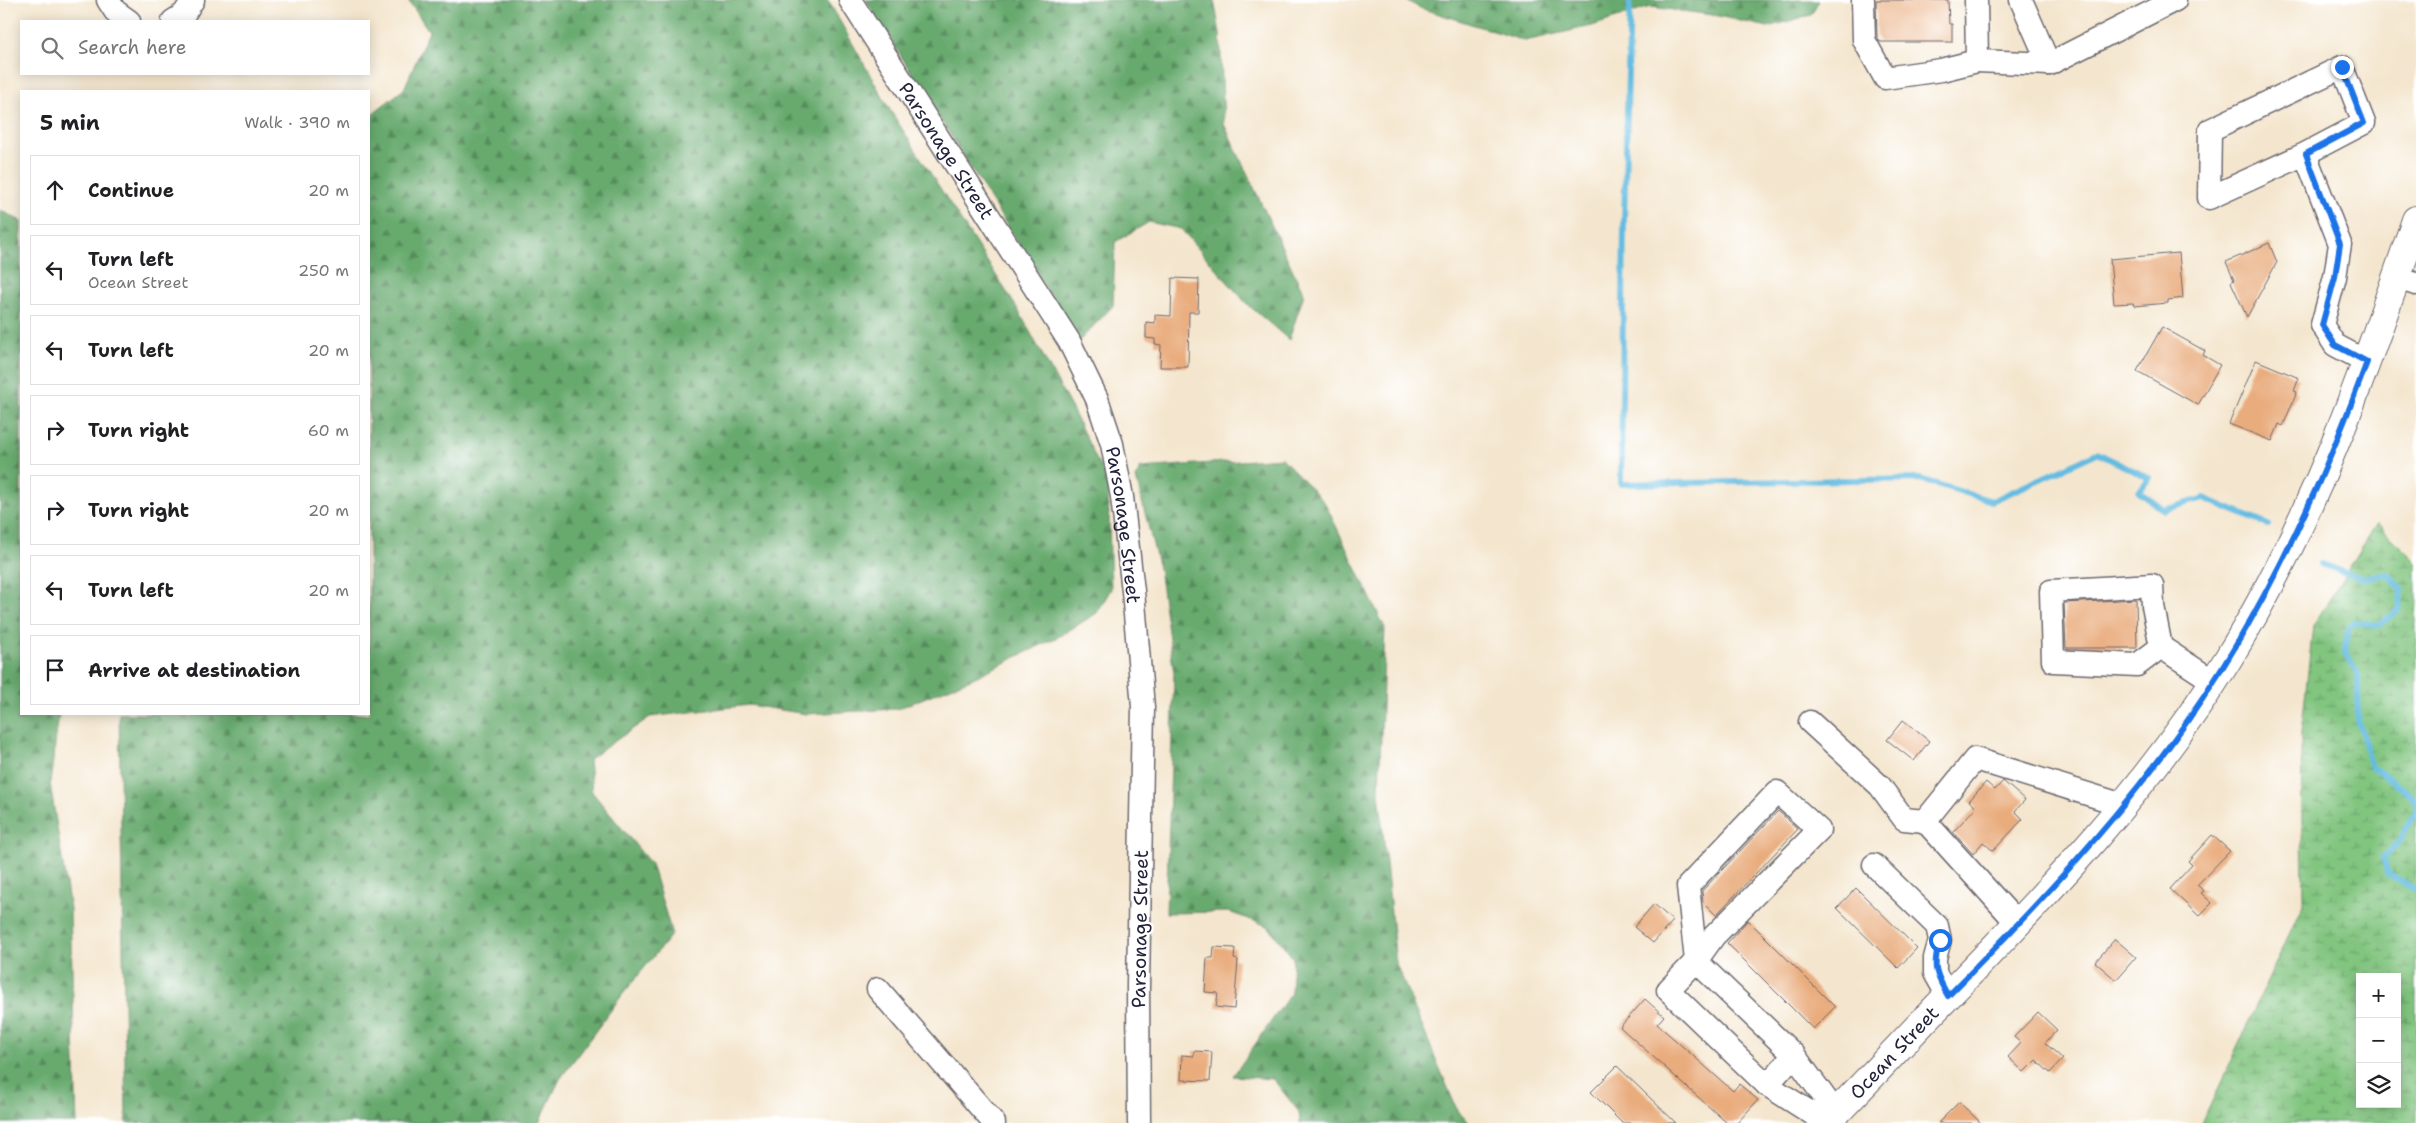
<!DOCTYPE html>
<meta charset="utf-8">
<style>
:root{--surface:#fff;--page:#f6f6f6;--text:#202124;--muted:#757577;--line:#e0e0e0}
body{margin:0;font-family:"Shantell Sans",sans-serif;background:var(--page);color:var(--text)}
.controls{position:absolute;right:15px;bottom:15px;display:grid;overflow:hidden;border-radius:0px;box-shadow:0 2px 12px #0003}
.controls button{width:45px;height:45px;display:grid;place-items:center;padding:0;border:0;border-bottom:1px solid var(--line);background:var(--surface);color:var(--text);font:25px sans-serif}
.stop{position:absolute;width:15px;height:15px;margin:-11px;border:4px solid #1a73e8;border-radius:50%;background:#fff}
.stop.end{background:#1a73e8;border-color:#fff;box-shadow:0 1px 5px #0008}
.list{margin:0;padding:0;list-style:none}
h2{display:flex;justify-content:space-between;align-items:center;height:65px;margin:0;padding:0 20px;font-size:21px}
h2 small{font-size:16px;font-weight:400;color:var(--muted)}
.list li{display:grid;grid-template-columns:32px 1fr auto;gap:15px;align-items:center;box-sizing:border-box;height:70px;margin:0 10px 10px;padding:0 10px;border:1px solid var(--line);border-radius:0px}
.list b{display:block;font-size:19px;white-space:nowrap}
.list p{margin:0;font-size:16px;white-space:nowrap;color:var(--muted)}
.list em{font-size:16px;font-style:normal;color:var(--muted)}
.icon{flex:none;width:28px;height:28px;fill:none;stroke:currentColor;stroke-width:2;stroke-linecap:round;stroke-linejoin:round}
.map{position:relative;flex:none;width:2416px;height:1123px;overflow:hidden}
.search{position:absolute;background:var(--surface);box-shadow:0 2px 12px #0003;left:20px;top:20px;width:350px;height:55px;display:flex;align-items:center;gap:12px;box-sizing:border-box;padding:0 18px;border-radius:0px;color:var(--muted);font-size:19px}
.panel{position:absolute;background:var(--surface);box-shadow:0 2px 12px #0003;left:20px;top:90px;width:350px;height:625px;border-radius:0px}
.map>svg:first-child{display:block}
.forest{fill:url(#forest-firs);stroke:#456654}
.wetland{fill:url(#wetland-marsh);stroke:#52745d;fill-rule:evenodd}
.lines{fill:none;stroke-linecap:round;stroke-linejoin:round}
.stream{stroke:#64bce1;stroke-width:6}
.building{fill:#e9ac7d}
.minor-casing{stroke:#6c676e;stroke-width:25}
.major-casing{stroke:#6c676e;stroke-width:30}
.minor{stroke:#fff;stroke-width:22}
.major{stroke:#fff;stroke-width:28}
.route{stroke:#1a73e8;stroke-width:6}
.labels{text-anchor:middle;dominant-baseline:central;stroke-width:4.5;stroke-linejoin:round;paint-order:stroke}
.street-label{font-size:19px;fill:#22223b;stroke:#fff}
</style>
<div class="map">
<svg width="2416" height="1123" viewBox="0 0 2416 1123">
<defs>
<pattern id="forest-firs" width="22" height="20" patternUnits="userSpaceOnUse" patternTransform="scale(1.25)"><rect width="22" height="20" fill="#68aa6e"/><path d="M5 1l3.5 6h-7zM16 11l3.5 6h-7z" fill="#558a5c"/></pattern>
<pattern id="wetland-marsh" width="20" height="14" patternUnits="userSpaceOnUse" patternTransform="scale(1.25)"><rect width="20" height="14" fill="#81c57f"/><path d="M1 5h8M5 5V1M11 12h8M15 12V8" fill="none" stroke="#69a069"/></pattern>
</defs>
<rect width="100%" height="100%" fill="#fff"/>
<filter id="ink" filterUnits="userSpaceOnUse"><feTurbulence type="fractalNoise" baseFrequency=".02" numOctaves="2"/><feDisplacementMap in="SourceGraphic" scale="10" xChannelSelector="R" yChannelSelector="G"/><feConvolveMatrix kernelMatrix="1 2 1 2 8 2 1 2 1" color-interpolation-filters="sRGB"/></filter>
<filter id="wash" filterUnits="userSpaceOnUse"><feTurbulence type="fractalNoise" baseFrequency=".0096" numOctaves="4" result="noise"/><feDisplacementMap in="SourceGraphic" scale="20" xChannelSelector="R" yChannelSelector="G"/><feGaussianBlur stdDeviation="1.12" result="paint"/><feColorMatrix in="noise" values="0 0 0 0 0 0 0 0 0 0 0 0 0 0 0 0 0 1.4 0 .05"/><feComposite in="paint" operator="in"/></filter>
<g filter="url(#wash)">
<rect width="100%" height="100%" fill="#f4e6ce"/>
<path class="forest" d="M408,0H828L890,110L1017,308L1072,409L1108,483L1111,589L1097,613L1060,636L973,678L897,709L806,714L749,705L650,717L589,759L592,792L651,864L672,934L623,994L560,1079L539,1123H126L119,714H369V116L404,89L429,31Z
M866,0H1214L1220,33L1224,124L1304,294L1289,340L1247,304L1181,229L1149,222L1115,242L1113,306L1079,341Z
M1405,0H1819L1811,15L1768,27L1713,15L1650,7L1592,26L1525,41L1420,8Z
M0,210L21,221V714H59L50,783L70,909L77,1123H0Z
M1282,458L1325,503L1385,628L1379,791L1396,964L1458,1112L1470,1123H1300L1299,1112L1273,1079L1233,1076L1291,993L1293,958L1268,926L1229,912L1166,913L1174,674L1159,568L1136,478L1140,468Z"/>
<path class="wetland" d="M2377,523L2416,562V1123H2202L2303,904L2301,734L2313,626ZM2360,977H2397V1104H2360Z"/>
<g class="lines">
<path class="stream" d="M1630,0L1624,221L1621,484L1920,479L1992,501L2097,453L2149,478L2139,492L2164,510L2204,498L2268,525
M2321,564L2361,578L2388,574L2402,590L2398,610L2379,625L2355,622L2348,630L2345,653L2358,674V720L2372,767L2407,791L2416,804
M2416,809L2400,842L2383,857L2388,874L2416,889"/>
</g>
<g id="blocks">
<path class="building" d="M1876,0H1948L1949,24H1952V42H1880L1877,36Z
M2269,243L2277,262L2247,317L2231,282L2234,280L2226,262Z
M2179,253L2183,298L2168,300V303L2134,306L2133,303L2114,304L2110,259Z
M1172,278L1199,279L1198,312H1189L1188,367H1160L1161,345L1155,344V339L1146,338V322L1155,323V315L1171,316Z
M2162,327L2205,351L2203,355L2220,365L2198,405L2137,371Z
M2256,360L2299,378L2294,391L2297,392L2283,426L2279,424L2272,441L2229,424Z
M2136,599L2137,648H2066L2064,603Z
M1903,720L1929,741L1914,761L1887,740Z
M2003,781L2025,800L2015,811L2023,819L1993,851L1983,842L1973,854L1953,832L1976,807L1969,801L1986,782L1995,790Z
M1778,811L1798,829L1716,915L1703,902L1702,891Z
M2212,835L2230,851L2197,885L2204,891L2201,893L2212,903L2199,916L2170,889L2192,865L2188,861Z
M1856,888L1917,948L1898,968L1837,908Z
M1654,904L1673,921L1653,943L1634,927Z
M1748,920L1835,1007L1813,1029L1727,943Z
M2115,939L2136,957L2116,980L2095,962Z
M1214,947L1235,948L1234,959L1238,960L1234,1009L1216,1007L1218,993L1205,992L1207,958H1213Z
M1645,999L1664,1016L1657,1024L1733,1091L1739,1084L1758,1100L1737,1123H1727L1620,1027Z
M2038,1012L2057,1030L2045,1043L2063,1059L2050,1073L2036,1060L2024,1072L2008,1057L2021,1043L2014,1037Z
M1194,1051L1212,1052L1210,1081L1181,1080L1182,1055L1194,1056Z
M1617,1066L1676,1123H1622L1591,1092Z
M1959,1102L1981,1123H1938Z"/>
</g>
</g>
<g filter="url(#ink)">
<use href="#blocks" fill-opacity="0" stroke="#6c676e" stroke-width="1"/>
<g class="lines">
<defs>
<g id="minor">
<path d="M108,0L115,11L129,21"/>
<path id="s1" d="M850,0L1069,341L1097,399L1112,444L1122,497L1133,591L1143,707L1138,986L1139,1123"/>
<path d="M1863,0L1864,40L1885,78L1941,70L1977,61"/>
<path d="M1976,0L1977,61L2049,64L2175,0"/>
<path d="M2021,0L2049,64"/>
<path d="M173,21L184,14L193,0"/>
<path d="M2305,154L2364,123L2342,67L2210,130L2209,198L2305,154L2340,244L2335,277L2322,325L2335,345L2367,362"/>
<path d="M2396,278L2416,284"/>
<path d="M2161,647L2153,606L2152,585L2051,591L2053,661L2137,665L2161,647L2213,681"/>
<path d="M1810,722L1880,786L1904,819L1925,821"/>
<path d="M1777,792L1819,830L1714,936L1696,961L1688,886Z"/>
<path d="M1874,865L1937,926L1940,940L1935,958V973L1948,996"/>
<path d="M2018,924L1925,821L1975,759L2123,805"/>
<path d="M878,989L994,1123"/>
<path d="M1767,1085L1794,1055"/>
<path d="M1827,1123L1767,1085L1668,990L1696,961L1794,1055L1836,1113"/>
</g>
<g id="major">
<path id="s2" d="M1826,1123C1865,1084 1902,1043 1940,1004C2045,896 2149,788 2228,659C2312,522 2365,371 2416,220"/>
</g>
</defs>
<use href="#minor" class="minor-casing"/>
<use href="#major" class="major-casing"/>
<use href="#minor" class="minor"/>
<use href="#major" class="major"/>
</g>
</g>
<g class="lines" filter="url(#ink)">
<path class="route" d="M1940,940C1932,966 1935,973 1948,996C2027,916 2104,835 2170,745C2256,630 2318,496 2367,362L2335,345L2322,325L2335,277L2340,244L2306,154L2364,123L2342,67"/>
</g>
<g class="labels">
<g class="street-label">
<text stroke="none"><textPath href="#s1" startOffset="179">Parsonage Street</textPath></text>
<text stroke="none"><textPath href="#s1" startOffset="599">Parsonage Street</textPath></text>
<text transform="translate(1140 929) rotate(-89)">Parsonage Street</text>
<text stroke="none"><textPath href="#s2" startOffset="98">Ocean Street</textPath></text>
</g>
</g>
</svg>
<div class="controls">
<button>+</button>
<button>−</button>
<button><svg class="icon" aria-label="layers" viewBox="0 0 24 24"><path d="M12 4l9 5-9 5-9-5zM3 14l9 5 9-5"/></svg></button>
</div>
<div class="stop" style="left:1940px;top:940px"></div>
<div class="stop end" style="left:2342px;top:67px"></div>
<div class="search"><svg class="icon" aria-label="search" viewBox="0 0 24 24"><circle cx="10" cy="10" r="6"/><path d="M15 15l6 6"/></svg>Search here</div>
<section class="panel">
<h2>5 min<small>Walk · 390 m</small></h2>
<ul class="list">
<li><svg class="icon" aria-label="ahead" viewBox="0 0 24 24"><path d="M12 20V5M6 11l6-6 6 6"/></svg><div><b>Continue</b></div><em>20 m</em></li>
<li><svg class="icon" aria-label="left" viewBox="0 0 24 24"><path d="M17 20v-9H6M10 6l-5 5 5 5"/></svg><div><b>Turn left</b><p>Ocean Street</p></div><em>250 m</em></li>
<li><svg class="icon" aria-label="left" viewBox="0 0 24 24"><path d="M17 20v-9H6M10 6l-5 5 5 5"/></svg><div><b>Turn left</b></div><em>20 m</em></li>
<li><svg class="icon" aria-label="right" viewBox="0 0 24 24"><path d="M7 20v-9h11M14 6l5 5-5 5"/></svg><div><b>Turn right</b></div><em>60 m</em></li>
<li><svg class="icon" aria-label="right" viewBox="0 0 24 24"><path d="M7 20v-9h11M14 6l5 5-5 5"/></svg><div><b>Turn right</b></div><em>20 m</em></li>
<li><svg class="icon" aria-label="left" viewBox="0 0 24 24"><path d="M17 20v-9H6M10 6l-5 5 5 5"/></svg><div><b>Turn left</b></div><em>20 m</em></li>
<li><svg class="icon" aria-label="arrive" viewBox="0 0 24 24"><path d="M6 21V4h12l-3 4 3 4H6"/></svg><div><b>Arrive at destination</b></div></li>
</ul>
</section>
</div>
